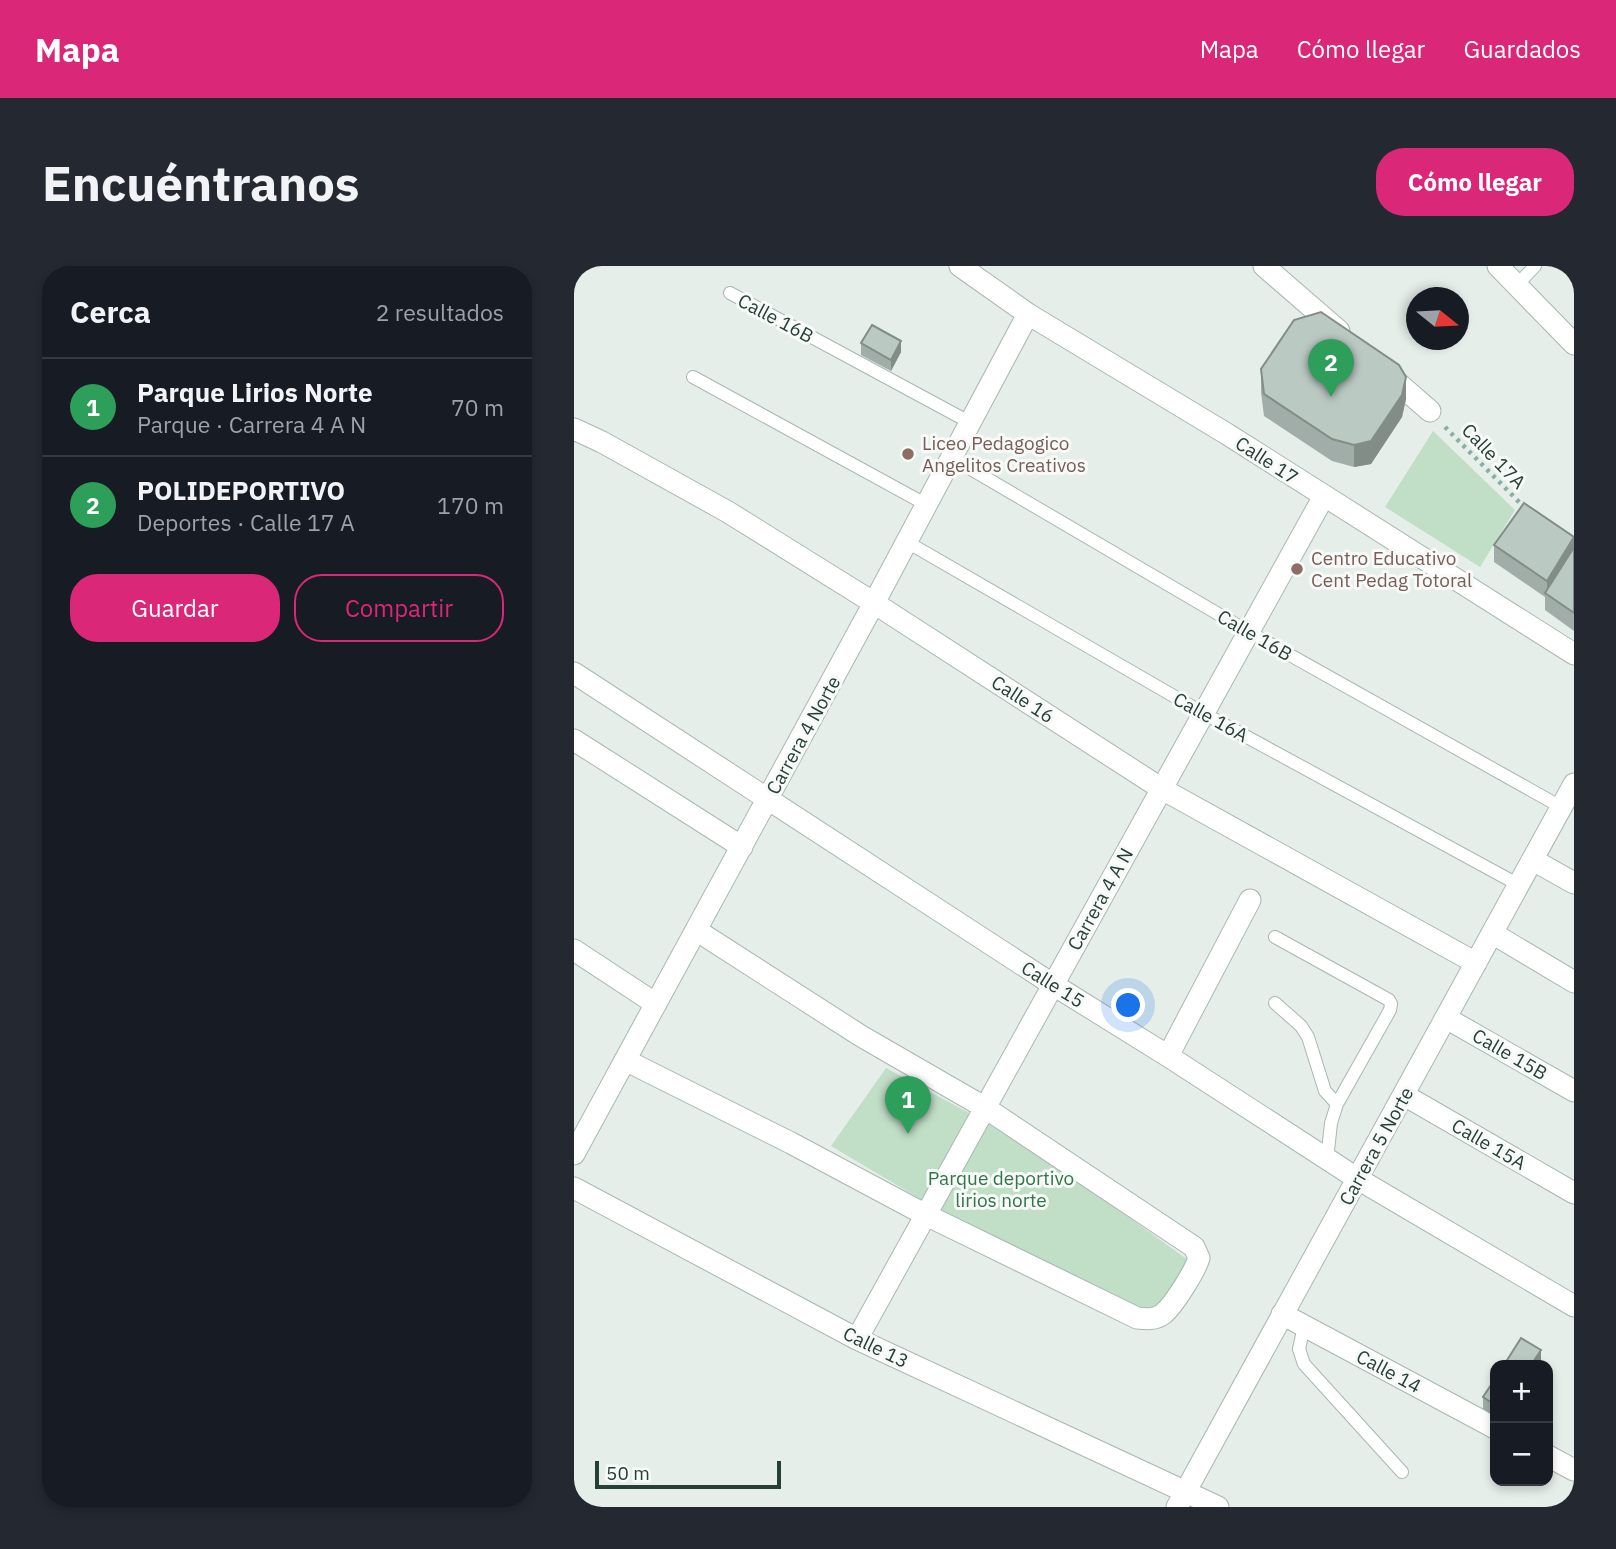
<!DOCTYPE html>
<html lang="es">
<meta charset="utf-8">
<style>
:root{--surface:#171b24;--page:#242831;--text:#f1f3f6;--muted:#9ea1a6;--line:#363941;--accent:#db2777}
body{margin:0;font-family:"IBM Plex Sans",sans-serif;background:var(--page);color:var(--text)}
.controls{position:absolute;right:21px;bottom:21px;display:grid;overflow:hidden;border-radius:14px;box-shadow:0 4px 10px #0003}
.controls button{width:63px;height:63px;display:grid;place-items:center;padding:0;border:0;border-bottom:2px solid var(--line);background:var(--surface);color:var(--text);font:35px sans-serif}
.compass{position:absolute;left:832px;top:21px;width:63px;height:63px;border-radius:50%;background:var(--surface);box-shadow:0 4px 10px #0003;rotate:108deg}
.scale{position:absolute;left:21px;bottom:18px;width:186px;box-sizing:border-box;padding-left:7px;border:4px solid #264037;border-top:0;font-size:19px;line-height:24px;white-space:nowrap;color:#264037;-webkit-text-stroke:5px #f7faf8;paint-order:stroke}
.you{position:absolute;left:555px;top:740px;width:24px;height:24px;margin:-18px;border:5px solid #fff;border-radius:50%;background:#1a73e8;box-shadow:0 0 0 10px #1a73e833}
.badge{display:grid;place-items:center;width:46px;height:46px;border-radius:50%;background:var(--accent);color:#fff;font-size:23px;font-weight:700}
.pin{position:absolute;translate:-50% -58px;filter:drop-shadow(0 2px 4px #0008)}
.pin::after{content:'';position:absolute;top:37px;width:24px;height:21px;background:inherit;clip-path:polygon(0 0,100% 0,50% 100%)}
.list{margin:0;padding:0;list-style:none}
h2{display:flex;justify-content:space-between;align-items:center;height:91px;margin:0;padding:0 28px;font-size:30px}
h2 small{font-size:23px;font-weight:400;color:var(--muted)}
.list li{display:grid;grid-template-columns:46px 1fr auto;gap:21px;align-items:center;box-sizing:border-box;height:98px;padding:0 28px;border-top:2px solid var(--line)}
.list b{display:block;font-size:26px;white-space:nowrap}
.list p{margin:0;font-size:23px;white-space:nowrap;color:var(--muted)}
.list em{font-size:23px;font-style:normal;color:var(--muted)}
.actions{display:flex;gap:14px;padding:21px 28px}
.actions a{flex:1;padding:16px 0;border:2px solid var(--accent);border-radius:28px;text-align:center;font-size:24px;color:var(--accent)}
.actions .main{background:var(--accent);color:#fff}
.map{position:relative;flex:none;width:1000px;height:1241px;overflow:hidden;border-radius:28px}
header{display:flex;align-items:center;gap:42px;box-sizing:border-box;height:98px;padding:0 35px;background:var(--accent);color:#fff}
header strong{font-size:33px}
nav{display:flex;gap:38px;margin-inline-start:auto;font-size:24px}
.intro{display:flex;align-items:center;justify-content:space-between;box-sizing:border-box;height:168px;padding:0 42px}
h1{margin:0;font-size:49px}
.button{padding:18px 32px;border-radius:28px;background:var(--accent);color:#fff;font-size:24px;font-weight:700}
main{display:flex;gap:42px;padding:0 42px}
aside{flex:1;background:var(--surface);border-radius:28px;box-shadow:0 4px 10px #0003}
.map>svg:first-child{display:block}
.green{fill:#c1dec7}
.lines{fill:none;stroke-linecap:round;stroke-linejoin:round}
.service-casing{stroke:#a9b6b1;stroke-width:14}
.minor-casing{stroke:#a9b6b1;stroke-width:23}
.path{stroke:#88b0a2;stroke-width:4.5;stroke-dasharray:3.5 5;stroke-linecap:butt}
.service{stroke:#fff;stroke-width:12}
.minor{stroke:#fff;stroke-width:21}
.wall{fill:#a1ada8}
.shaded-wall{fill:#838d88}
.building{fill:#bbc9c3;stroke:#838d88;stroke-width:2}
.education-dot{fill:#8d6e63;stroke:#f7faf8;stroke-width:2.5}
.labels{text-anchor:middle;dominant-baseline:central;stroke-width:6;stroke-linejoin:round;paint-order:stroke}
.street-label{font-size:19px;fill:#264037;stroke:#f7faf8}
.education-label{font-size:19px;fill:#785e54;stroke:#f7faf8;text-anchor:start}
.park-label{font-size:19px;fill:#327548;stroke:#f7faf8}
</style>
<header>
<strong>Mapa</strong>
<nav><a>Mapa</a><a>Cómo llegar</a><a>Guardados</a></nav>
</header>
<div class="intro"><h1>Encuéntranos</h1><a class="button">Cómo llegar</a></div>
<main>
<aside>
<h2>Cerca<small>2 resultados</small></h2>
<ul class="list">
<li><span class="badge" style="background:#2e9e5b">1</span><div><b>Parque Lirios Norte</b><p>Parque · Carrera 4 A N</p></div><em>70 m</em></li>
<li><span class="badge" style="background:#2e9e5b">2</span><div><b>POLIDEPORTIVO</b><p>Deportes · Calle 17 A</p></div><em>170 m</em></li>
</ul>
<div class="actions"><a class="main">Guardar</a><a>Compartir</a></div>
</aside>
<div class="map">
<svg width="1000" height="1241" viewBox="0 0 1000 1241">
<rect width="100%" height="100%" fill="#e6eeea"/>
<path class="green" d="M859,165L941,244L906,301L811,241Z
M312,802L410,855L510,919L617,996L587,1044L557,1045L358,940L257,880Z"/>
<g class="lines">
<defs>
<path id="service" d="M943,19L961,0
M156,27L397,157
M119,111L353,239
M378,192L675,366L987,541
M333,276L629,447L945,619
M701,671L815,734L817,738L816,744L763,838L757,857L753,894
M701,737L727,760L734,771L751,825L763,838
M730,1060L725,1083L730,1098L828,1206"/>
<path id="minor" d="M386,0L454,48L653,168L1000,388
M690,0L765,65
M924,0L1000,78
M810,105L856,145
M0,163L28,176L154,246L300,337L588,523L902,697
M0,407L478,718L594,790L784,913L1000,1040
M0,474L168,581
M959,594L1000,617
M918,667L1000,716
M0,684L82,738
M872,752L1000,825
M594,790L676,634
M51,794L217,877L350,948L563,1052C572,1053 581,1054 589,1048C600,1039 621,1005 625,992L620,981L410,841L287,770L122,664
M830,829L1000,927
M0,888L300,337L454,48
M0,922L283,1073L644,1241
M708,1048L921,1162
M283,1073L750,230
M974,1190L1000,1204
M603,1241L1000,518"/>
</defs>
<use href="#service" class="service-casing"/>
<use href="#minor" class="minor-casing"/>
<path class="path" d="M871,161L951,242"/>
<use href="#service" class="service"/>
<use href="#minor" class="minor"/>
</g>
<path class="wall" d="M287,77L327,86L317,105L287,89Z
M687,103L832,133L828,151L797,198L780,201L758,195L690,150L687,126Z
M1000,271V365L971,344V331L920,296V279Z
M921,1113V1151L909,1143V1131Z"/>
<path class="shaded-wall" d="M327,75V86L317,105V94Z
M832,111V133L828,151L797,198L780,201V179Z
M1000,273V290L973,329V315Z
M967,1084V1096L965,1099H957Z"/>
<path class="building" d="M747,46L825,99L832,111L828,129L797,175L780,179L758,173L690,128L687,103L720,54Z
M298,59L327,75L317,94L287,77Z
M950,237L1000,271L973,315L920,279Z
M1000,281V347L971,327Z
M947,1072L967,1084L957,1099H930Z
M921,1113V1139L909,1131Z"/>
<g class="education-dot">
<circle cx="334" cy="188" r="7"/>
<circle cx="723" cy="303" r="7"/>
</g>
<g class="labels">
<g class="street-label">
<text transform="translate(202 52) rotate(28)">Calle 16B</text>
<text transform="translate(920 190) rotate(46)">Calle 17A</text>
<text transform="translate(693 194) rotate(33)">Calle 17</text>
<text transform="translate(681 369) rotate(30)">Calle 16B</text>
<text transform="translate(449 433) rotate(33)">Calle 16</text>
<text transform="translate(637 451) rotate(29)">Calle 16A</text>
<text transform="translate(229 469) rotate(-61)">Carrera 4 Norte</text>
<text transform="translate(526 633) rotate(-61)">Carrera 4 A N</text>
<text transform="translate(479 718) rotate(32)">Calle 15</text>
<text transform="translate(936 788) rotate(30)">Calle 15B</text>
<text transform="translate(915 878) rotate(30)">Calle 15A</text>
<text transform="translate(802 880) rotate(-61)">Carrera 5 Norte</text>
<text transform="translate(302 1081) rotate(26)">Calle 13</text>
<text transform="translate(815 1105) rotate(28)">Calle 14</text>
</g>
<g class="education-label">
<text x="348" y="177">Liceo Pedagogico<tspan x="348" dy="22">Angelitos Creativos</tspan></text>
<text x="737" y="292">Centro Educativo<tspan x="737" dy="22">Cent Pedag Totoral</tspan></text>
</g>
<g class="park-label">
<text x="427" y="912">Parque deportivo<tspan x="427" dy="22">lirios norte</tspan></text>
</g>
</g>
</svg>
<div class="controls">
<button>+</button>
<button>−</button>
</div>
<svg class="compass" viewBox="-18 -18 36 36"><path d="M0-13l5 13h-10z" fill="#e53935"/><path d="M0 13l5-13h-10z" fill="#9ea1a6"/></svg>
<div class="scale">50 m</div>
<div class="you"></div>
<div class="pin badge" style="left:334px;top:868px;background:#2e9e5b">1</div>
<div class="pin badge" style="left:757px;top:131px;background:#2e9e5b">2</div>
</div>
</main>
